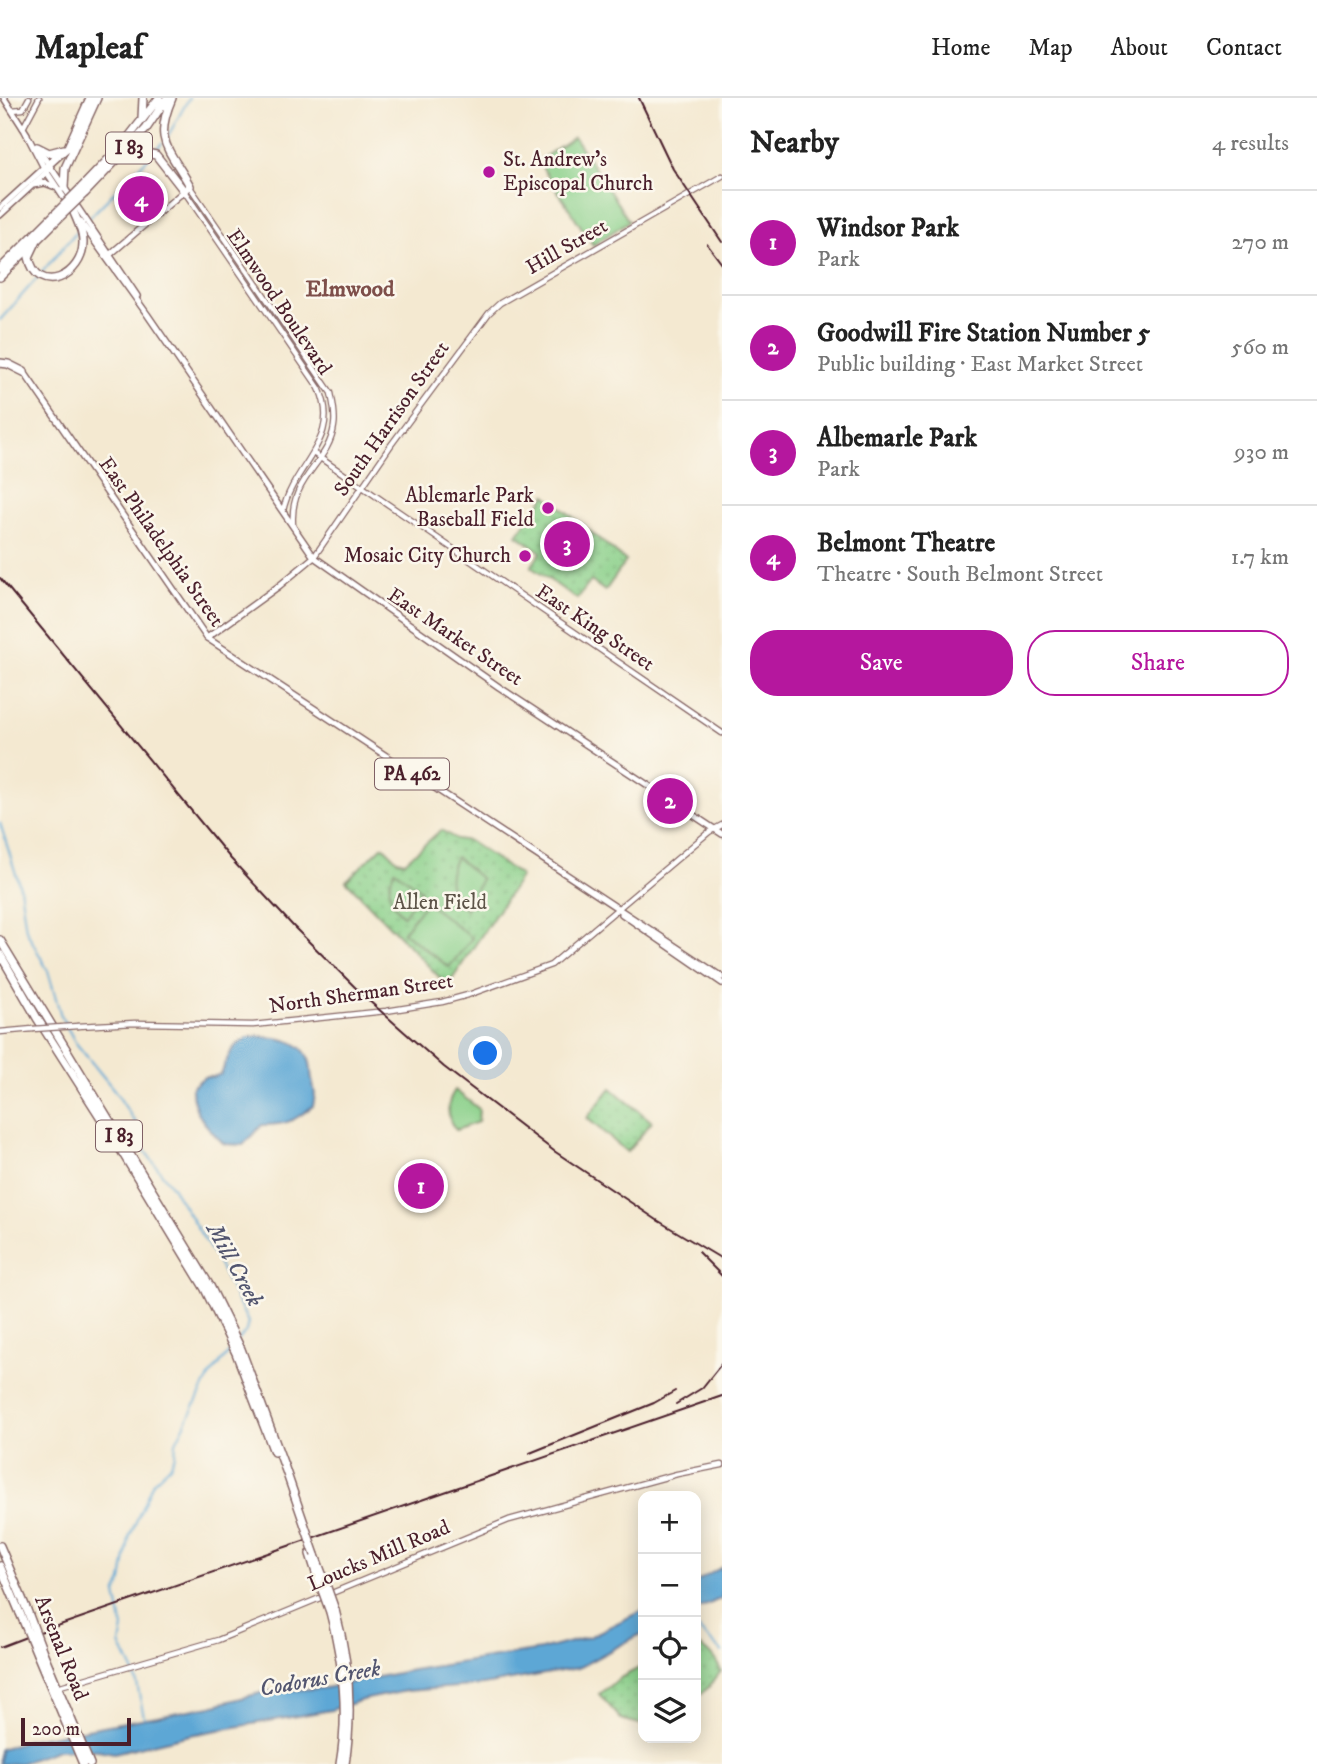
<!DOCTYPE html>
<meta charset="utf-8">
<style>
:root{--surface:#fff;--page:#f6f6f6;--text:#222;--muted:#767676;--line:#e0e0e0;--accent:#b5179e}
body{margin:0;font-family:"IM FELL DW Pica",serif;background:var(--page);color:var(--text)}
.controls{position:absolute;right:21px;bottom:21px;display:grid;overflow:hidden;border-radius:14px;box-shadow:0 4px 18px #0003}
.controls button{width:63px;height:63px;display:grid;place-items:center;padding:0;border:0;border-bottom:2px solid var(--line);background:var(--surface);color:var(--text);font:35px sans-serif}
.scale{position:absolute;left:21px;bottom:18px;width:110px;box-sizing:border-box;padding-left:7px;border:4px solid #4a1f2b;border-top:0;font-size:19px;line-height:24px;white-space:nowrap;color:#4a1f2b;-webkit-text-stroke:5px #fbf7ec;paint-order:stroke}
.you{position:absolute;left:486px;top:956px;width:24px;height:24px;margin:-18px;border:5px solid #fff;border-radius:50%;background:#1a73e8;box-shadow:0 0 0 10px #1a73e833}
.badge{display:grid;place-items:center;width:46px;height:46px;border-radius:50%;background:var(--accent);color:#fff;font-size:23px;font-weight:700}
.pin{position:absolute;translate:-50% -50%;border:4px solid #fff;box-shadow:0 2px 7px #0006}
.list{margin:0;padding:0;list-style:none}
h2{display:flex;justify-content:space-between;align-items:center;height:91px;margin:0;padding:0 28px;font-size:30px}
h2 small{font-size:23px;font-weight:400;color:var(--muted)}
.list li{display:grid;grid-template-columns:46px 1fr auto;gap:21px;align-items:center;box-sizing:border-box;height:105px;padding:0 28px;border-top:2px solid var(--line)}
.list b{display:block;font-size:26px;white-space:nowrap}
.list p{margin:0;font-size:23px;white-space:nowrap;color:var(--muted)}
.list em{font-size:23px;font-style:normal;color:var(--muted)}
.actions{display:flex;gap:14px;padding:21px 28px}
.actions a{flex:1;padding:16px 0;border:2px solid var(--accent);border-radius:28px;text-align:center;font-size:24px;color:var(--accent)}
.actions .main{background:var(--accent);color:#fff}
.icon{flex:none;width:38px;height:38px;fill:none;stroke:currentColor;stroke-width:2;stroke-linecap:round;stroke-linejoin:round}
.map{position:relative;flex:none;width:722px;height:1666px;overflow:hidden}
header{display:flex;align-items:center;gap:42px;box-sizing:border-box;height:98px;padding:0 35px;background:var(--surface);border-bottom:2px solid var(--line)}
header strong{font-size:33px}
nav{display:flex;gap:38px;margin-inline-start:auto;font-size:24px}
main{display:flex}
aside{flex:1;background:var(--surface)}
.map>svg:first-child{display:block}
.grass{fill:url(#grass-dots);stroke:#6a785a;stroke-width:2}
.pitch{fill:#8ad08a;stroke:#6a785a;stroke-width:2}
.water{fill:#5da7d5;stroke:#546380;stroke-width:2}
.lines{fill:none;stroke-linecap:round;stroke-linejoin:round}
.stream{stroke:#5da7d5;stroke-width:2}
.secondary-casing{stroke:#866665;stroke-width:7}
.primary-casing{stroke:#866665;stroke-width:8}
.highway-casing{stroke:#866665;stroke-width:10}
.secondary{stroke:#fff;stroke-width:4.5}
.primary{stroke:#fff;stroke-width:5}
.highway{stroke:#fff;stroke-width:7}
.rail{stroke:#4a1f2b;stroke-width:2}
.secondary-bridge-casing{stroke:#866665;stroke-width:7;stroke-linecap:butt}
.highway-bridge-casing{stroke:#866665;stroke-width:10;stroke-linecap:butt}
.secondary-bridge{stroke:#fff;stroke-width:4.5}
.highway-bridge{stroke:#fff;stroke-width:7}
.poi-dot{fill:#b5179e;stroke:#fbf7ec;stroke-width:2.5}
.labels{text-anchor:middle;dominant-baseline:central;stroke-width:5;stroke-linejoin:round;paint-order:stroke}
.shield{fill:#fbf7ec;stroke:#7f6065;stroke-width:2}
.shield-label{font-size:19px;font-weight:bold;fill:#4a1f2b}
.poi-label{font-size:21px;fill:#4a1f2b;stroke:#fbf7ec;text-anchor:end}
.street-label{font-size:21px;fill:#4a1f2b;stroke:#fbf7ec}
.park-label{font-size:21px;fill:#5d5448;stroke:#fbf7ec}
.neighbourhood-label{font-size:23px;font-weight:bold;fill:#7e4f4a;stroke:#fbf7ec}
.water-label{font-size:23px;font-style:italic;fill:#52556f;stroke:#fbf7ec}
</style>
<header>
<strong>Mapleaf</strong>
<nav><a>Home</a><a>Map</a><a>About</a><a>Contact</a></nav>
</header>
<main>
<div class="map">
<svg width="722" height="1666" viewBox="0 0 722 1666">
<defs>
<pattern id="grass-dots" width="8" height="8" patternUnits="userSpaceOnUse" patternTransform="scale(1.75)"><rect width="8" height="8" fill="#8ad08a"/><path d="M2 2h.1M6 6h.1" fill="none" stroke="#79b277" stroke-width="1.8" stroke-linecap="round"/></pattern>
</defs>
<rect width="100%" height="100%" fill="#fbf7ec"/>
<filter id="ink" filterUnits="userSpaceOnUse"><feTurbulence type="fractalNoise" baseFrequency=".0143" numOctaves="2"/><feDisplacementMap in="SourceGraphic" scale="14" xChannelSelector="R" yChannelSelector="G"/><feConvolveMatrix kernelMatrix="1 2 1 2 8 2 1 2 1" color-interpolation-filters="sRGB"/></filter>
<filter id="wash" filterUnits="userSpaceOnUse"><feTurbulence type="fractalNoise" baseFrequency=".00686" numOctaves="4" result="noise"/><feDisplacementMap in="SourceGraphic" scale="28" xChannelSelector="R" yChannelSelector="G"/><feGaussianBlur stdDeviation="1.57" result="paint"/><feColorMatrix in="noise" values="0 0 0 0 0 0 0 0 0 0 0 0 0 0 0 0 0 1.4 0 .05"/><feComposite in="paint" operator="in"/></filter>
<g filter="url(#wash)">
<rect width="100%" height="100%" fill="#f4e9d1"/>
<path class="grass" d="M546,397L626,463L605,493L591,483L577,501L531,469L541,454L517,437Z
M441,732L456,741L469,743L521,778L449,886L447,887L346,783L383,748L397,762L405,764Z
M611,990L652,1024L627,1054L587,1020Z
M696,1548C707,1549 717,1563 721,1573L708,1590L696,1599Z
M643,1568V1627L621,1621L599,1596L620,1580Z"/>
<path class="pitch" d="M574,39L629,123L593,147L538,63Z
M456,759L481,781L466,811C449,794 444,782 456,759Z
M395,772L421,792L404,818C389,805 385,790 395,772Z
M426,804L472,840L449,869L403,834Z
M455,992L479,1011L478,1024L456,1032C446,1020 446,1005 455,992Z"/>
<path class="water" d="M254,938C275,940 303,939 310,965C311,970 311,976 312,982C315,996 316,993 313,1008C294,1023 287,1027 262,1027L243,1047L224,1046C208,1030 191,1014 192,989L204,979H213L221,976C229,957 232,944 254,938Z
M722,1469V1500L696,1512V1484Z
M643,1512V1535L578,1570L483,1587L406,1593L362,1602L331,1612L190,1637L114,1655L98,1652H58L18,1666H0V1651L28,1642L211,1608L264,1594L325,1590L412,1572L541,1552L589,1539Z"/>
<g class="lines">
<path class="stream" d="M168,38L189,0
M154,54L162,45
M88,121L150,58
M42,174L77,133
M0,222L39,178
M0,725L20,789L26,832L48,873L61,918L75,944L115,993L135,1024L145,1053L172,1089L214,1157L248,1224L246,1233L239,1242
M696,1529L722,1554
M144,1619L135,1577L120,1546L123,1530L116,1496L122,1483L129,1440L153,1384L170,1368L175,1357L176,1344L209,1279L231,1252"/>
</g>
</g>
<g filter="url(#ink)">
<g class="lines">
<defs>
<path id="secondary" d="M12,12L23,11L29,0
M23,30L39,0
M190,89L331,295C333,305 336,317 334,328C329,366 289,379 293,427
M184,93L319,290C343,342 293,366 283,413
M313,355L722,635
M314,459L391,347L489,215L500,205L722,78
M78,928L135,925L253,927L386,913L442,904L468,897L551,867L709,734L722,727
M0,934L33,931
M57,1589L218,1542L509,1422L677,1376L722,1367"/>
<path id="primary" d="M4,0L27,36
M25,33L44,70L68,106
M37,49L137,198
M33,87L45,85L53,88
M0,110L45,69
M0,117L49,72
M80,123L147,216L314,459L499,589L722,736
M107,159L190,88
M24,274L207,540L722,879
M207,540L279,488L314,459
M622,816L722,885"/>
<path id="highway" d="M172,0C153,44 169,50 190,88
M142,20L143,0
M37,49L49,55L64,51
M123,60L135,53L156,57L184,93
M48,67L68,49L90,0
M64,90L65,70L97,0
M81,90L124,45L159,0
M85,95L146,31L167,0
M37,142L29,159C37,200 84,178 83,144C83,132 77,123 73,112
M0,171L55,116
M0,179L58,121
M0,265L8,266L24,274
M0,842L210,1188L241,1251L285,1370
M0,856L37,920L108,1031L205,1191L236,1255L274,1354
M0,1448L27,1512
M310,1456L318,1481
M315,1457L324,1481
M0,1468L20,1515
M335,1512C349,1562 353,1614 345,1666
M330,1514C343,1563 349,1615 340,1666
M43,1554L90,1666
M37,1556L83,1666"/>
</defs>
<use href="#secondary" class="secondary-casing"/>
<use href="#primary" class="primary-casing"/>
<use href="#highway" class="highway-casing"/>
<use href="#secondary" class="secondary"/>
<use href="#primary" class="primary"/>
<use href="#highway" class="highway"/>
<path class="rail" d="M639,0L673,71L722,144
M707,146L722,166
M0,480L231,761L294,829L367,901L444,969L554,1053L657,1122L722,1161
M698,1154L722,1178
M676,1306L702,1290L722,1265
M530,1355L654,1305L675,1293
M0,1549L34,1536L722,1298"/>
<defs>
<path id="secondary-bridge" d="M33,931L78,928"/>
<path id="highway-bridge" d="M55,116L81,90
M58,121L85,95
M285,1370L315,1457
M318,1481L330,1514
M324,1481L335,1512
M27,1512L43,1554
M20,1515L37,1556"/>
</defs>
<use href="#secondary-bridge" class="secondary-bridge-casing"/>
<use href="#highway-bridge" class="highway-bridge-casing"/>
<use href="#secondary-bridge" class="secondary-bridge"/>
<use href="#highway-bridge" class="highway-bridge"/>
</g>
</g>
<g class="poi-dot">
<circle cx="489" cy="74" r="7"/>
<circle cx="548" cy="410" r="7"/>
<circle cx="525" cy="458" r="7"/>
</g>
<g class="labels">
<g class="shield">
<rect x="106" y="34.5" width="46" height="31" rx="5"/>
<rect x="375" y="660.5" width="74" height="31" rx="5"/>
<rect x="96" y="1022.5" width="46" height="31" rx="5"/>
</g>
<g class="shield-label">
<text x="129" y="50">I 83</text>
<text x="412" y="676">PA 462</text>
<text x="119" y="1038">I 83</text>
</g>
<g class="poi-label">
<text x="503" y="62" text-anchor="start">St. Andrew's<tspan x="503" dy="24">Episcopal Church</tspan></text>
<text x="534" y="398">Ablemarle Park<tspan x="534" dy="24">Baseball Field</tspan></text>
<text x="511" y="458">Mosaic City Church</text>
</g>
<g class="street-label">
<text transform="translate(567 149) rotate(-30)">Hill Street</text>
<text transform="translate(279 204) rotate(56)">Elmwood Boulevard</text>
<text transform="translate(392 321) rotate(-55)">South Harrison Street</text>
<text transform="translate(161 444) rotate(55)">East Philadelphia Street</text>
<text transform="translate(595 530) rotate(34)">East King Street</text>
<text transform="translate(455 539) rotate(34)">East Market Street</text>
<text transform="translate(361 896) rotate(-8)">North Sherman Street</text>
<text transform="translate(379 1458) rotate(-23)">Loucks Mill Road</text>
<text transform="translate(61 1550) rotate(68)">Arsenal Road</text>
</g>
<g class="park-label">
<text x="440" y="805">Allen Field</text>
</g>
<g class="neighbourhood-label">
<text x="350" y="191">Elmwood</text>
</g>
<g class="water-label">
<text transform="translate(234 1167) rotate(61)">Mill Creek</text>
<text transform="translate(320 1581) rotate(-10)">Codorus Creek</text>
</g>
</g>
</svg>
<div class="controls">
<button>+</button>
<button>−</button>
<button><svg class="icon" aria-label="locate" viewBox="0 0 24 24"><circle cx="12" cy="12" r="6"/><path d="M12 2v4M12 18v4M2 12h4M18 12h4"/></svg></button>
<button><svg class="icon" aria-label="layers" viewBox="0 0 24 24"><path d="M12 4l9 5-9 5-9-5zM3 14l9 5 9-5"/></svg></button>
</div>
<div class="scale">200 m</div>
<div class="you"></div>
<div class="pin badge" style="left:421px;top:1088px">1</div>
<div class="pin badge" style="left:670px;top:703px">2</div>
<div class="pin badge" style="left:567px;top:446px">3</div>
<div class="pin badge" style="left:141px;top:101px">4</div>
</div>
<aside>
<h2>Nearby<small>4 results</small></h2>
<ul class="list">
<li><span class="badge">1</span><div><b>Windsor Park</b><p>Park</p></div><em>270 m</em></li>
<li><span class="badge">2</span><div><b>Goodwill Fire Station Number 5</b><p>Public building · East Market Street</p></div><em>560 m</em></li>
<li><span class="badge">3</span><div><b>Albemarle Park</b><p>Park</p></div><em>930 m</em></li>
<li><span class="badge">4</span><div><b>Belmont Theatre</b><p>Theatre · South Belmont Street</p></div><em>1.7 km</em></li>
</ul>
<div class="actions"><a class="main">Save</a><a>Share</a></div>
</aside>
</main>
